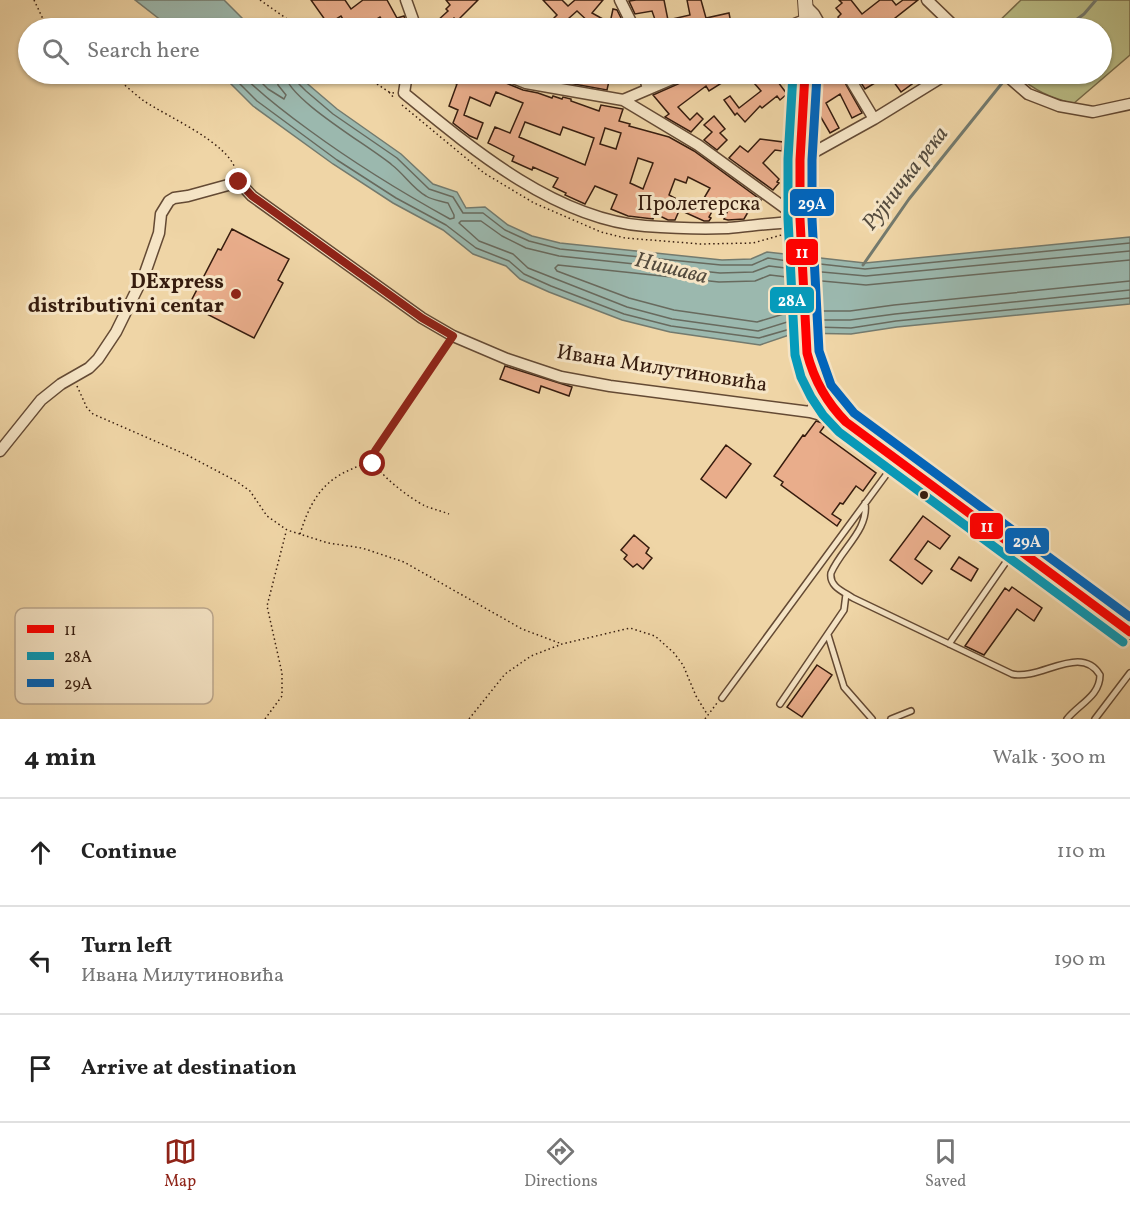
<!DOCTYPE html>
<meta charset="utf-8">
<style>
:root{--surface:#fff;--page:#f6f6f6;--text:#222;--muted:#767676;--line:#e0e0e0;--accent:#8f2418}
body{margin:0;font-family:Vollkorn,serif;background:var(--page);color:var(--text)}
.stop{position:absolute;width:18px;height:18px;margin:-14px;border:4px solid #8f2418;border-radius:50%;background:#fff}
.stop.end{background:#8f2418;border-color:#fff;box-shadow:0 2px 6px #0008}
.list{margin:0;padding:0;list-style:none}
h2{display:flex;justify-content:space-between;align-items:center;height:78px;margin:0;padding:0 24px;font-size:26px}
h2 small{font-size:20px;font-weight:400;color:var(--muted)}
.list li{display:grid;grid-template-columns:39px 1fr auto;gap:18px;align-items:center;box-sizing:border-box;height:108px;padding:0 24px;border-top:2px solid var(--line)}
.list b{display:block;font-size:22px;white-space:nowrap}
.list p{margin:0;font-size:20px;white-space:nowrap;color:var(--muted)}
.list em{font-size:20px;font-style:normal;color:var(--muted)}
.icon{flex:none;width:33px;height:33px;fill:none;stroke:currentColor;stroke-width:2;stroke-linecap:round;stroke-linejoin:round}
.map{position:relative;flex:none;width:1130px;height:719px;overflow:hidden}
.search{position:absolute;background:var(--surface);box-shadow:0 2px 4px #0004;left:18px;right:18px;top:18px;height:66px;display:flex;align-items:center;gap:15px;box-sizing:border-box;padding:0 21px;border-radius:33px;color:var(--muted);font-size:22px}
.sheet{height:402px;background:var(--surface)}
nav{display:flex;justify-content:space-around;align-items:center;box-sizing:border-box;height:84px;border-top:2px solid var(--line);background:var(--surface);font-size:16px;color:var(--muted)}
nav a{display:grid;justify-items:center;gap:3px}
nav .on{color:var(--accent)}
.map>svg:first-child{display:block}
.green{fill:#babd86;stroke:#786c4a;stroke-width:1.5}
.water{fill:#9bb8ae;stroke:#737a6e;stroke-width:1.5}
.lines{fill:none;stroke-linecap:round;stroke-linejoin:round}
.shore{stroke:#686a5e;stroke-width:1.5}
.stream{stroke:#737a6e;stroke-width:3}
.building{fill:#e9ad8b;stroke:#361c0e;stroke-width:1.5;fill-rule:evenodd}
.service-casing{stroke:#644a34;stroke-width:8}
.minor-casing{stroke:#644a34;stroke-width:13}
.tertiary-casing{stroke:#644a34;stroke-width:16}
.path{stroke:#361c0e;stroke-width:1.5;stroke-dasharray:1.5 3;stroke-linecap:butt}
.service{stroke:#f5e4c5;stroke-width:5}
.minor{stroke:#f5e4c5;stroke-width:10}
.tertiary{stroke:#f5e4c5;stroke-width:14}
.bus-1-casing{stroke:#f5e4c5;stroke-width:14}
.bus-2-casing{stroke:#f5e4c5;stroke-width:14}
.bus-3-casing{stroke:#f5e4c5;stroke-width:14}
.bus-1{stroke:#f00;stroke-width:9}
.bus-2{stroke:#059bbb;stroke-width:9}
.bus-3{stroke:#0065bd;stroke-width:9}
.route{stroke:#8f2418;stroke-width:8}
.poi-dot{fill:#8f2418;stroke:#f5e4c5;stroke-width:2}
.bus-dot{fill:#361c0e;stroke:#f5e4c5;stroke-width:2}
.labels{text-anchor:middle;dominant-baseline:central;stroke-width:6;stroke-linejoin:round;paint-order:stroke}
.street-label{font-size:21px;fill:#361c0e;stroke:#f5e4c5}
.poi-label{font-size:21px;font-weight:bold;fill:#361c0e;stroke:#f5e4c5;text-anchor:end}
.water-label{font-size:22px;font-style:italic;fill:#544b3e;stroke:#f5e4c5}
.key{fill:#f5e4c5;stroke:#bca88e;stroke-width:1.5}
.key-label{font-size:16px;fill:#361c0e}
.line-badge{stroke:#f5e4c5;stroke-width:2}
.badge-label{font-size:16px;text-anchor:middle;font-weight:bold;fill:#fff}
</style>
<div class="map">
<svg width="1130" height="719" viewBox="0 0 1130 719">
<rect width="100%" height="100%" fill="#efd5a6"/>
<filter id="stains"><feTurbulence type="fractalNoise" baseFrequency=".00333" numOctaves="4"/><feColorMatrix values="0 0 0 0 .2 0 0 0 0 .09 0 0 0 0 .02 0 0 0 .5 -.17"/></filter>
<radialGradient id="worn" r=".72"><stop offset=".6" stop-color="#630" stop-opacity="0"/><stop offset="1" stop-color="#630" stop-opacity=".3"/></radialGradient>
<path class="green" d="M1021,0H1130V55L1073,104C1047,96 1037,92 1015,74H1102V28H992Z"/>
<path class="water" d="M135,0H224L252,28H171Z
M221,74H296L337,109L401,154L433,184L457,192L466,208L485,207L508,225L532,236L560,243L722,260L751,259L767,252L865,263L1130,237V304L897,327L851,334L795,333L760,345L670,332L622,320L549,292L520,279L506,266L473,254L443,230L393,203L333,164L253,106Z"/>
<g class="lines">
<path class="shore" d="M230,74L257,101L337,160L396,198L446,225L476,248L509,261L524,274L551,286L624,314L671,326L759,338L797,327
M241,74C262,95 284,112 309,130C354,163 401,192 450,219L454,218V215L448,203C441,201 432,200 426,196C413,189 404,174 392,165C371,147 287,99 285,74
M253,74L268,89L284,99L286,95L278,85L276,74
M293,74L294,79L306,91L333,114L397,158L429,189L453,197L463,213H483L505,230L529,241L560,249L721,265H752L768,258L794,262
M811,263L865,269L1130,243
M794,269L769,266L753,272L720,273L559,256L526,248L502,236L481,221H461L459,223L479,241L513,254L528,268L627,307L672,319L758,331L797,319
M811,271L866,276L1130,251
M795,278L770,275L755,281L719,282L558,265L555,268L557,271L629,298L674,310L757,322L797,310
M811,280L866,285L1130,260
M813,311H850L894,305L1130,281
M814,320H850L895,314L1130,290
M814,327L851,328L896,321L1130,298"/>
<path class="stream" d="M1065,28L1084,14L1096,0
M863,265L909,199L1007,77"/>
</g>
<path class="building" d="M311,0H345L351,9L363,0H387L397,18L404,16L406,23L400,25L402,28H387L380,17L364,27L363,25L350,28L346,20L344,21L341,16L328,24Z
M446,0H478L457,21L454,18L441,28L436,22L448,11L446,9L450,5Z
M543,0H562L568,6L575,0H603L592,13L610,23L613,9L617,10L624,24L623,28H588L591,24L577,11L559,27L552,20L557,15Z
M636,0H664L668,20L690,15L687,0H701L706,18L729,13L732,28H681L680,25L658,28L652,11L635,14L629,1Z
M839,0H851L862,14L880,0H892L896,5L903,0H918L894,19L901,28H880L875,21L865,28H852L846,20L842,23L838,17L841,14L836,8L842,3Z
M432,74H484L523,90L538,93L552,98L553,96L562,99L563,97L571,99V101L599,111L601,105L623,109L619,121L630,124L629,126L669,137L694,151L761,200L756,209L751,207L744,219L728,220L724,219L729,208L718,201L709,217L711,218L709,221H704L682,211H679L675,220H668L654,213L653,219L628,216L611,209L617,195L595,186L585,204L565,195L566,193L553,187L558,178L533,167L532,170L512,161L514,156L488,143L495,127L510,133L523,103L496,92L490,106L470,97L464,115L483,123L477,139L470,136L453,123L458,110L449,106L457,84ZM525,122L560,135L563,127L594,138L585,165L519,137ZM605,128L621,133L616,149L600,144ZM638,158L653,163L643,189L630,183ZM688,177L710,188L697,210L669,195L675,179L686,183Z
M557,74H613L612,81H609L607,90L557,81L555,80Z
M701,74H736L709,91L706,86L678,107L690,120L697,113L703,119L691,132L665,117L669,114L653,95L689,79L690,80Z
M763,74L769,83L775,78L787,94L780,100L777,96L762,108L760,106L745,122L737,113L735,115L724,100L730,96L739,108L761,91L755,84L759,81L757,79Z
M814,74H840L862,113L852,118L840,94L826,103L839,128L830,133L812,102Z
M867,74H876L880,80L865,89L858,78Z
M888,74H904L912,84L901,92Z
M714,116L725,129L720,133L727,140L717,150L704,140L712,132L704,125Z
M760,139L783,142L782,151L775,150L763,163L779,179L777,182L779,183L773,190L729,158L740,146L748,152Z
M232,229L289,259L278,280L283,283L254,338L189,305L218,249L221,250Z
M505,366L572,387L569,396L541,386L539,393L500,379Z
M816,421L826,424L820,432L876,473L863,491L856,486L843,504L840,503L832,514L841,520L837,526L781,485L783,482L774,476L803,435L805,436Z
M726,445L751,464L726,498L701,479Z
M923,516L950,536L940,549L928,541L915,559L932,571L922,584L890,560Z
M634,535L649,548L646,553L652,558L643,569L637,564L633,567L624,559L627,555L621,550Z
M959,557L978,569L971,581L951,569Z
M1012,587L1042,608L1034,621L1017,609L984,655L965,646L1005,588L1009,591Z
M817,665L832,675L802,717L787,707Z"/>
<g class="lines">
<defs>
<path id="service" d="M865,503C869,530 841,549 831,573C829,586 842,591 853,598L1012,674C1040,681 1081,643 1100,675C1100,696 1079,704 1067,719
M828,635L844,687L872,719
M949,644L1015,549
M722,698L897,460
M780,704L844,610L846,594
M891,719L911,711
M1095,719L1130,673"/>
<path id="minor" d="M406,0L416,28
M620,0L634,28
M927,0L956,28
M806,6L814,14L822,28
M785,28L807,19
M407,74L404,93C471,148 555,219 645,226C672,228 700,229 728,228C752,226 776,222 801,222
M503,74L526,83L623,100L698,145L800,219
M644,74L648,89
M847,74L874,119
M1005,74L1028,94L1059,106L1093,112L1130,104
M623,100L684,74
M800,160L874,119L947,74
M810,412L818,401L821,393
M0,451L41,400L61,384L89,368L98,359L116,332L145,273L159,233L161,214L169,201L174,198L188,196L239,182L252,196L422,318L453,336L507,359L561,377L610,386L810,412L843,421"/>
<path id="tertiary" d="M805,0L807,28
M805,74L800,160V219L807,353C813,381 825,402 846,422L1130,632"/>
</defs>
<use href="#service" class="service-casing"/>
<use href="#minor" class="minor-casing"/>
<use href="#tertiary" class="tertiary-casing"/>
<path class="path" d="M34,0L43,19L52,28
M260,0L300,28
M111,74C122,82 133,93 144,101C168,117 229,143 236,171
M362,74L389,92L394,93
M389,92L394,98
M402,105L484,173L534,203L601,232L625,238L701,244L753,243L785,234
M448,344L372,457C374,472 411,499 425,506C433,509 441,511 449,514
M77,386L87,408L93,414L187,455L236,481L250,491L267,516L287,530L328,543L362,548L404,562L522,629L562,644
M300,534C307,511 317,489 338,476C349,469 362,466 372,458
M265,719L282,696V673L267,606L286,532
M469,719L505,674L531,656L562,644L630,628L655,636L674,653L683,665L696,696L707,714
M705,719L717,703"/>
<use href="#service" class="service"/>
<use href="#minor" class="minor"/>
<use href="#tertiary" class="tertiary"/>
<defs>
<path id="bus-1" d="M805,74L800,160V219L807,353C814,380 826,402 846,422L1130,632"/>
<path id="bus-2" d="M793,74L788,159V219L795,355L801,377L811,397L823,415L839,432L1123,642"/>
<path id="bus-3" d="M817,75L812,160V219L819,351L831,385L854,413L1130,617"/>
</defs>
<use href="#bus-1" class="bus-1-casing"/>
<use href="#bus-2" class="bus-2-casing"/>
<use href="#bus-3" class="bus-3-casing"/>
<use href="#bus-1" class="bus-1"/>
<use href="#bus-2" class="bus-2"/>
<use href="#bus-3" class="bus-3"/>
</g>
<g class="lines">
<path class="route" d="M239,182L252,196L422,318L453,336L375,451L372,457L373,464"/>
</g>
<circle class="poi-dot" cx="236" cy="294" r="6"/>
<circle class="bus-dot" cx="924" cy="495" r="5"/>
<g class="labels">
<g class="street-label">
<text x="699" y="204">Пролетерска</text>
<text transform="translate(662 369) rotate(9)">Ивана Милутиновића</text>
</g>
<g class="poi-label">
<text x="224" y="282">DExpress<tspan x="224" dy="24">distributivni centar</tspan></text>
</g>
<g class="water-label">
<text transform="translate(906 179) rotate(-52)">Рујничка река</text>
<text transform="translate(671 269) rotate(14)">Нишава</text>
</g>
</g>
<rect x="15" y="608" width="198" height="96" rx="9" class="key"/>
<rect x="27" y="625" width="27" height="8" fill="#f00"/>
<rect x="27" y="652" width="27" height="8" fill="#059bbb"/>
<rect x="27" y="679" width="27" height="8" fill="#0065bd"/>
<g class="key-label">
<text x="64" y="635">11</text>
<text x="64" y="662">28А</text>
<text x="64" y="689">29А</text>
</g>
<g class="line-badge">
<rect x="789" y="188" width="46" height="29" rx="6" fill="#0065bd"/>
<rect x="785" y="238" width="34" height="28" rx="6" fill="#f00"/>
<rect x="769" y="286" width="46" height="28" rx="6" fill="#059bbb"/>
<rect x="969" y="512" width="35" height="28" rx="6" fill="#f00"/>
<rect x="1004" y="527" width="46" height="28" rx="6" fill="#0065bd"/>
</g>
<g class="badge-label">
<text x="812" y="209">29А</text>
<text x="802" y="258">11</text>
<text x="792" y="306">28А</text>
<text x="987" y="532">11</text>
<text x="1027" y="547">29А</text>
</g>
<rect width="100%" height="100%" filter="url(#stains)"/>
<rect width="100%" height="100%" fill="url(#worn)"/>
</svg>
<div class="stop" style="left:373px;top:464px"></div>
<div class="stop end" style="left:239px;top:182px"></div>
<div class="search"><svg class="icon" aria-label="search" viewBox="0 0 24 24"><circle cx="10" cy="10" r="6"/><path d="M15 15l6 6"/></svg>Search here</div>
</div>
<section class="sheet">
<h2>4 min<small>Walk · 300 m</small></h2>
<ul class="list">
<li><svg class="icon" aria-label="ahead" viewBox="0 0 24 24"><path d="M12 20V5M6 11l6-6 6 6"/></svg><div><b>Continue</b></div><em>110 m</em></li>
<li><svg class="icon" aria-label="left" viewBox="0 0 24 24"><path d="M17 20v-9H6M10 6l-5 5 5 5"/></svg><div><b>Turn left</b><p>Ивана Милутиновића</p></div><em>190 m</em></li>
<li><svg class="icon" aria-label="arrive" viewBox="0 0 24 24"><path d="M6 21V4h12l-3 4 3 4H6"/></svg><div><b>Arrive at destination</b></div></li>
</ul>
</section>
<nav>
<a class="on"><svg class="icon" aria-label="map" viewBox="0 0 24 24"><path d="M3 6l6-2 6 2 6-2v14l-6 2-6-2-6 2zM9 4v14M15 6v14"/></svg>Map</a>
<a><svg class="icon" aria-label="directions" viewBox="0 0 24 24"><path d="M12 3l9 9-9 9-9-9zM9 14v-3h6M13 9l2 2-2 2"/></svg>Directions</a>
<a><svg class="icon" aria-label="saved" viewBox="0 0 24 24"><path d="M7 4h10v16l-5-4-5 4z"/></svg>Saved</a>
</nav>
